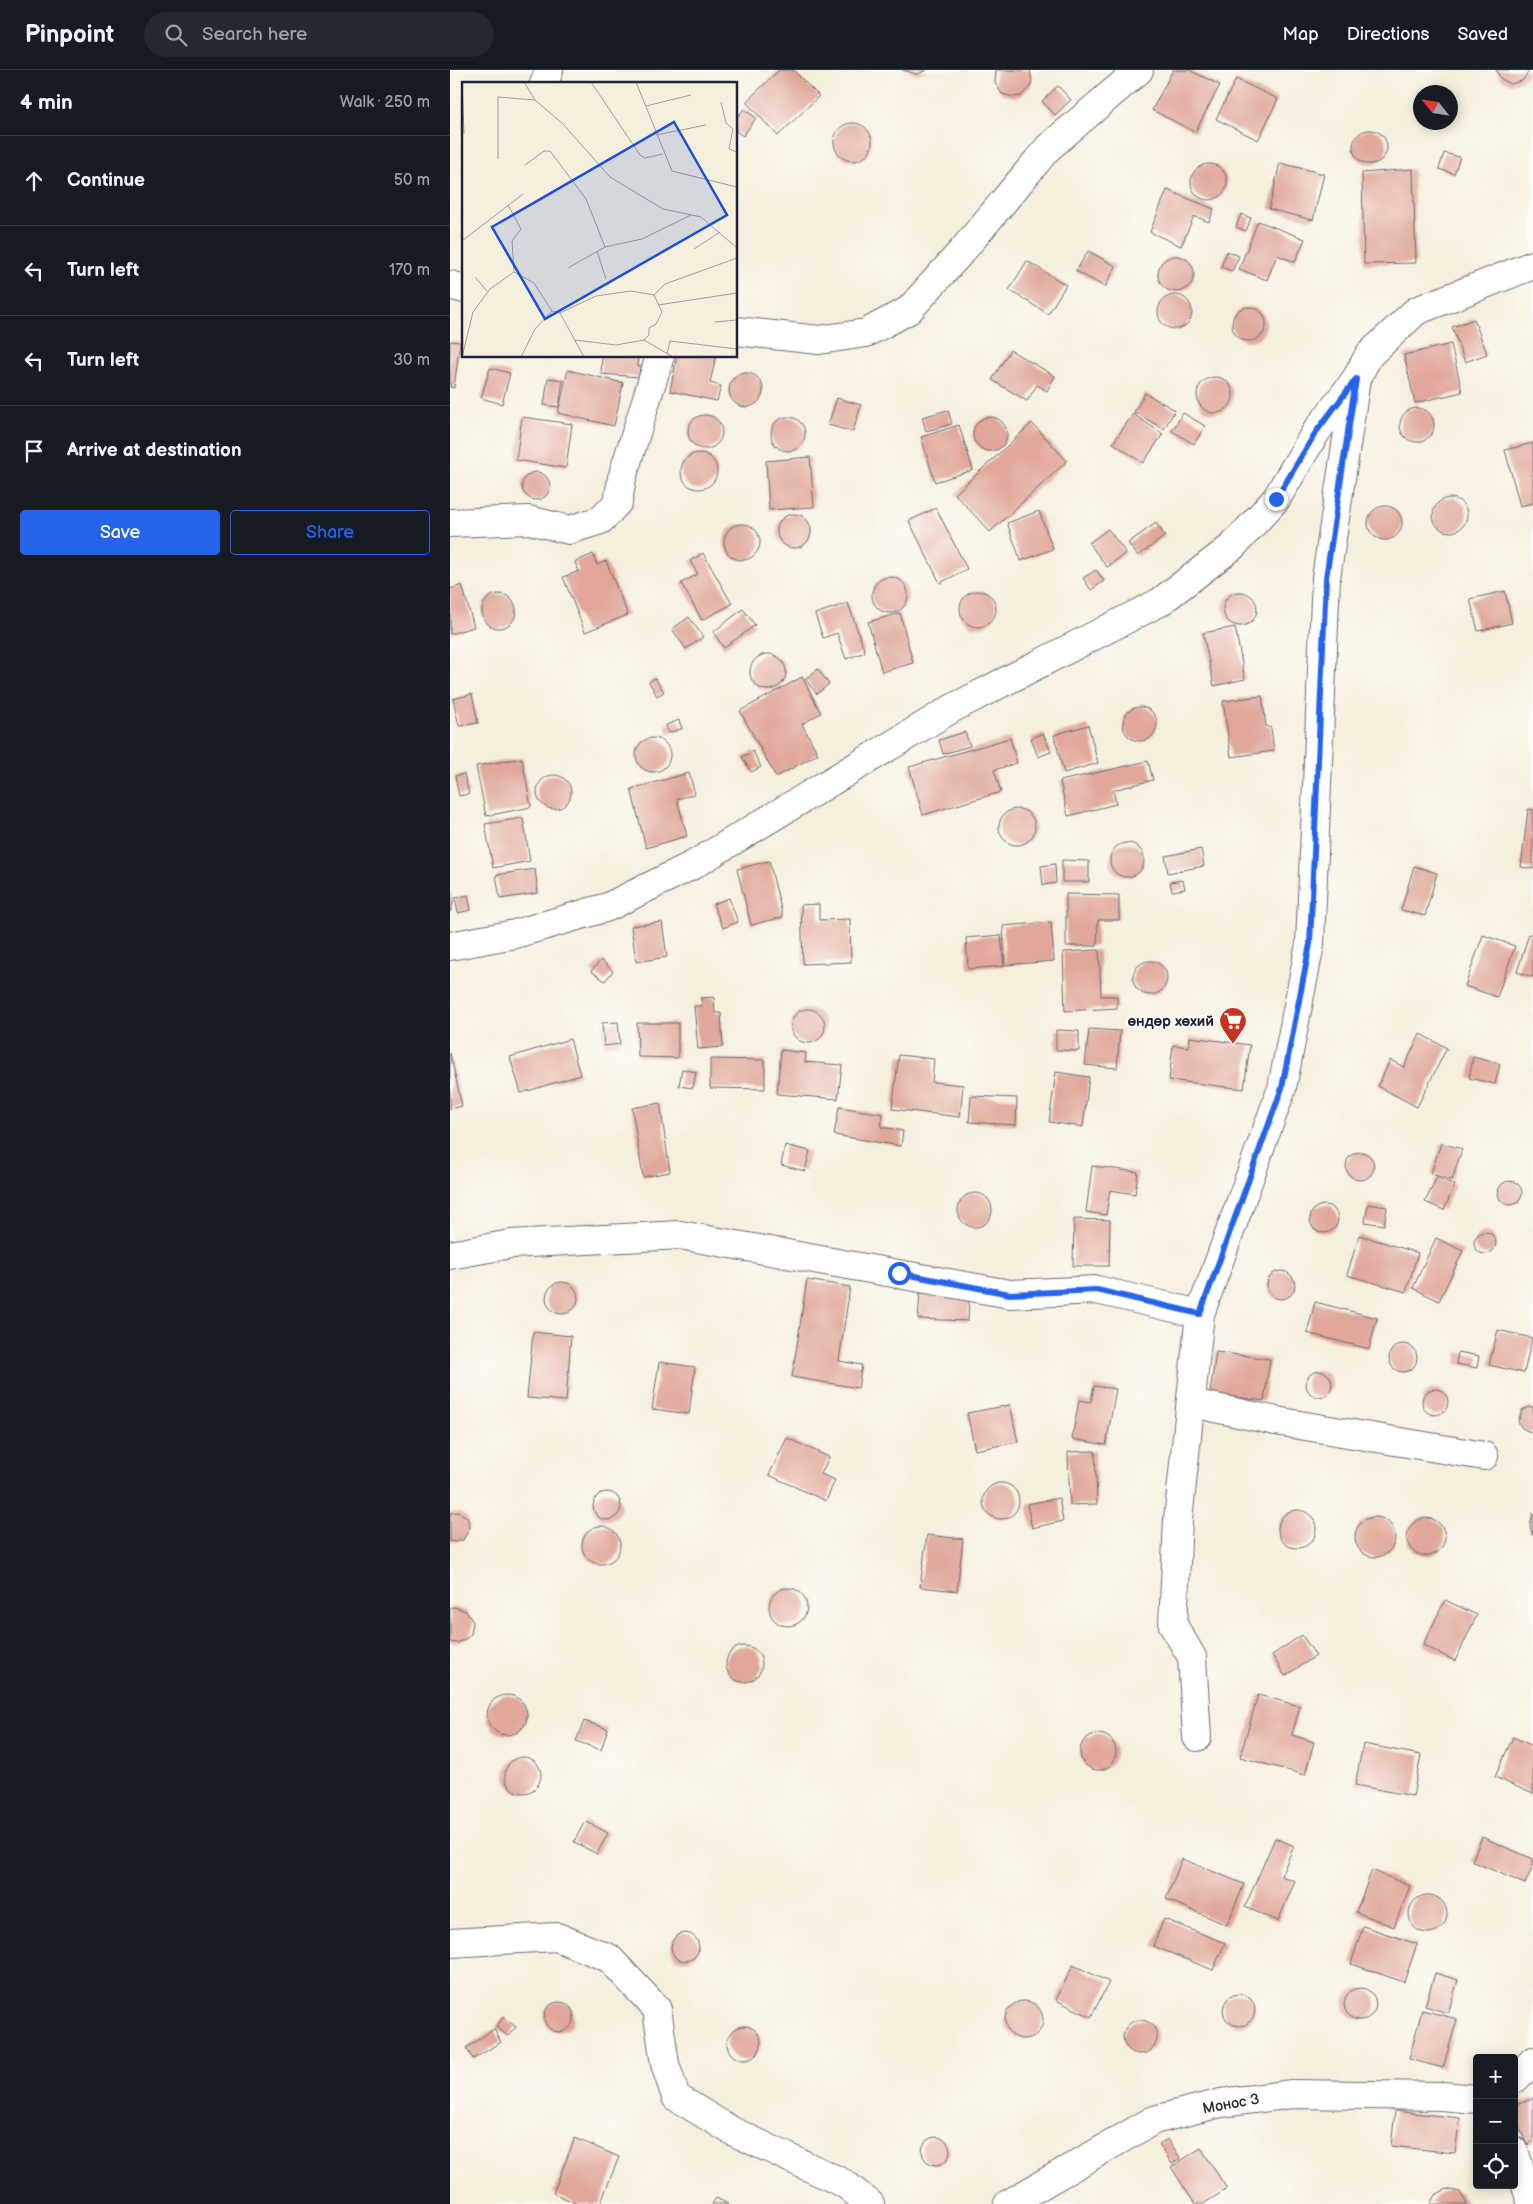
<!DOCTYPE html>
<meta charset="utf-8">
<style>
:root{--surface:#171b24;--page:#242831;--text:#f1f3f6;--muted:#9ea1a6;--line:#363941;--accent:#2563eb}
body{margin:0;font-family:"Balsamiq Sans",sans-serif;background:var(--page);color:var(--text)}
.controls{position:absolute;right:15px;bottom:15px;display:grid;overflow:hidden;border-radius:5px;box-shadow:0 2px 12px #0003}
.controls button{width:45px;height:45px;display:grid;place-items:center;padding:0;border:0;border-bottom:1px solid var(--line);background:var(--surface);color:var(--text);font:25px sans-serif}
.compass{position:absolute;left:963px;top:15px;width:45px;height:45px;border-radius:50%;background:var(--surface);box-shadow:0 2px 12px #0003;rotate:300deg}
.stop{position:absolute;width:15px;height:15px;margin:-11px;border:4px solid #2563eb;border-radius:50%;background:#fff}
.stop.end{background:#2563eb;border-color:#fff;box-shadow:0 1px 5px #0008}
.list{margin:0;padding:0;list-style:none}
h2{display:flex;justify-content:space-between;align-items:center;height:65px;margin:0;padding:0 20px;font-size:21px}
h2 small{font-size:16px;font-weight:400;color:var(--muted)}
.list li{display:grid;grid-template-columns:32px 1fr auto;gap:15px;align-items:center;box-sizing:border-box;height:90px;padding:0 20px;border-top:1px solid var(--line)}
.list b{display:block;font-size:19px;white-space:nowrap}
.list em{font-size:16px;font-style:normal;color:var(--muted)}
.actions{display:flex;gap:10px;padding:15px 20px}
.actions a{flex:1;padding:11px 0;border:1px solid var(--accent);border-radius:5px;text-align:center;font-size:18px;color:var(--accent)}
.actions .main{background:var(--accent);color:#fff}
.icon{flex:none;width:28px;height:28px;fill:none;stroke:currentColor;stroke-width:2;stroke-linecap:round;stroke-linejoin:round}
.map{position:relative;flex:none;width:1083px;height:2134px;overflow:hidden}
header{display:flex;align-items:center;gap:30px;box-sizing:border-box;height:70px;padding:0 25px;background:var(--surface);border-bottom:1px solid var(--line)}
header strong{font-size:24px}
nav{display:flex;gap:28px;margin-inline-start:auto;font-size:18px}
.search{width:350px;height:45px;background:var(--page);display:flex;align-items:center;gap:12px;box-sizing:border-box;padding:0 18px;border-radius:28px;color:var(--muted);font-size:19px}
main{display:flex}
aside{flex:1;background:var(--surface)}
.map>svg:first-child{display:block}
.building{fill:#e0a79a}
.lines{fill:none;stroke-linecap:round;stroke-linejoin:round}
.street-casing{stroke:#6c6a74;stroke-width:30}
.street{stroke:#fff;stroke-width:28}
.route{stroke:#2563eb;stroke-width:6}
.labels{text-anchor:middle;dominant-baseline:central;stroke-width:4.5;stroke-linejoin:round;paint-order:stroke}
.poi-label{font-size:15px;font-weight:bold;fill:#22223b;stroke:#fdfcf7;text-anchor:end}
.street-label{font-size:15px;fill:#22223b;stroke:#fdfcf7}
.inset-road{fill:none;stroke:#a19d9c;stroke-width:1}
.view{fill:#1d4ed8;fill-opacity:0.15;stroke:#1d4ed8;stroke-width:2.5}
.inset-edge{fill:none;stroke:#22223b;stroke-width:2.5}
</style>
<header>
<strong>Pinpoint</strong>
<div class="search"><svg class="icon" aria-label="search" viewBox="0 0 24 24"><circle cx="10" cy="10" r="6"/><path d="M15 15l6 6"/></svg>Search here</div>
<nav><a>Map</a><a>Directions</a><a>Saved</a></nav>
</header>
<main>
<aside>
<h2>4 min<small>Walk · 250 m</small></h2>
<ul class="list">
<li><svg class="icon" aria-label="ahead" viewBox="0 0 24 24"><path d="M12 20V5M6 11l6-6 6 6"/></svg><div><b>Continue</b></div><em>50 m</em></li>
<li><svg class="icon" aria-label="left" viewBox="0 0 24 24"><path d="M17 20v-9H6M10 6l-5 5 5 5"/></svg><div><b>Turn left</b></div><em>170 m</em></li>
<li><svg class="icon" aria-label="left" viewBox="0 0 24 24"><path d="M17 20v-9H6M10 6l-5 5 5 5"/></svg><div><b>Turn left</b></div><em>30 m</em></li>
<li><svg class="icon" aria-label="arrive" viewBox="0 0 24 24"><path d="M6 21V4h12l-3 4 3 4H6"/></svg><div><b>Arrive at destination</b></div></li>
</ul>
<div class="actions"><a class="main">Save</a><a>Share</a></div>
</aside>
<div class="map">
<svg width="1083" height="2134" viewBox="0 0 1083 2134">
<rect width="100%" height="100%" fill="#fdfcf7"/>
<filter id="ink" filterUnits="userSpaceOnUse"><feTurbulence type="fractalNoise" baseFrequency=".02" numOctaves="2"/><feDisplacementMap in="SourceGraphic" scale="10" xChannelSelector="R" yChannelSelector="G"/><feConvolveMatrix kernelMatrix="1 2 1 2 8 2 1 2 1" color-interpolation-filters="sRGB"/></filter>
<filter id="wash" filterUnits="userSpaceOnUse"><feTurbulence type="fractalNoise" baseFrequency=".0096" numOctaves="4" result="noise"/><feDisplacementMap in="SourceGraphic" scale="20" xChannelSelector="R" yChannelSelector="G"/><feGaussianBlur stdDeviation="1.12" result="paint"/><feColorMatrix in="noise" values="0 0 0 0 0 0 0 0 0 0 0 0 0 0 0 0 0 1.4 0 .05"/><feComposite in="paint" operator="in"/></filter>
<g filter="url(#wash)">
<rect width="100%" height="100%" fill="#f5efdd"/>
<g id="blocks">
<path class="building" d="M329,0H343L369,26L328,66L296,32Z
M452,0H477L467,4Z
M546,0H580L582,11L580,17L571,26L564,27L552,24L545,13Z
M723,0H739L770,15L745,62L702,40Z
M1046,0H1080L1072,11L1061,14L1051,9Z
M786,9L828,29L808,70L766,49Z
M608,16L621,30L605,45L592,31Z
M294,39L306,48L293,66L286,61V49Z
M384 72a19 19 0 1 1 38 0a19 19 0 1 1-38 0Z
M903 77a17 17 0 1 1 34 0a17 17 0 1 1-34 0Z
M994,83L1010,87L1004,104L989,99Z
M830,93L874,104L863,150L819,139Z
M741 112a18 18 0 1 1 36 0a18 18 0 1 1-36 0Z
M963,99L966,193L914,194L912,103Z
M717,120L764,139L759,152L744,146L731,176L700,162Z
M791,144L801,148L796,161L786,157Z
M808,151L855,169L845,192L827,185L817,210L789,199Z
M638,181L666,196L655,217L626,201Z
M777,181L789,186L782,201L771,197Z
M708 204a18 18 0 1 1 36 0a18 18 0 1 1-36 0Z
M577,191L616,215L598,244L559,220Z
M708 242a17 17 0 1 1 34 0a17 17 0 1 1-34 0Z
M782 254a17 17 0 1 1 34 0a17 17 0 1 1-34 0Z
M1024,249L1037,284L1015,292L1002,257Z
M0,271L10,272L4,318L0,317Z
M1001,274L1012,322L965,333L954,285Z
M560,280L605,306L597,321L587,315L577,331L542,310Z
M152,286H188L187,296H190L189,307L151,304Z
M227,286H266L260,313L271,316L267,331L220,321Z
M40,298L60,303L52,334L31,328Z
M118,300L173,313L164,356L108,343Z
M279 320a17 17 0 1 1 34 0a17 17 0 1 1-34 0Z
M747 325a18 18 0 1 1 36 0a18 18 0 1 1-36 0Z
M98,308L113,310L109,337L94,335Z
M695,323L725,340L714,359L684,342Z
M387,328L411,335L403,362L378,355Z
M950 355a17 17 0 1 1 34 0a17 17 0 1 1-34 0Z
M498,340L502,354L476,361L472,347Z
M733,343L755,356L744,374L722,361Z
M683,344L713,364L693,393L663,373Z
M238 362a17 17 0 1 1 34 0a17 17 0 1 1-34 0Z
M523 364a17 17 0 1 1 34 0a17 17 0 1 1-34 0Z
M321 364a17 17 0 1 1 34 0a17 17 0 1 1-34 0Z
M72,347L122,354L116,398L66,390Z
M582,353L617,391L540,462L505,424Z
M509,355L523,400L485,412L471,367Z
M1083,373V433L1070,436L1055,380Z
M231 401a18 18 0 1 1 36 0a18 18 0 1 1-36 0Z
M360,387L364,437L319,440L316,391Z
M72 416a14 14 0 1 1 28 0a14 14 0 1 1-28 0Z
M983 445a17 17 0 1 1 34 0a17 17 0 1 1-34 0Z
M918 453a17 17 0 1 1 34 0a17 17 0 1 1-34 0Z
M486,438L517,499L490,513L459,451Z
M589,441L603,479L571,491L557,453Z
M327 461a17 17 0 1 1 34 0a17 17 0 1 1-34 0Z
M706,453L715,466L688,486L678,473Z
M274 472a18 18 0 1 1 36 0a18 18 0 1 1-36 0Z
M658,459L676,483L657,497L639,473Z
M253,483L282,534L252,550L231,513L248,504L240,491Z
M143,484L147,495L156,491L178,545L135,562L113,507L129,501L125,492Z
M646,500L654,511L641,520L633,508Z
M422 525a18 18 0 1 1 36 0a18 18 0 1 1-36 0Z
M12,515L24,557L0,564V519Z
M1055,521L1062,553L1028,561L1020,529Z
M510 539a18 18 0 1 1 36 0a18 18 0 1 1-36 0Z
M773 539a17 17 0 1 1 34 0a17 17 0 1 1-34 0Z
M32 541a17 17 0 1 1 34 0a17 17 0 1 1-34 0Z
M398,533L415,582L396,589L387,563L373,568L365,544Z
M293,539L305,555L274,578L263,562Z
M450,543L463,593L432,602L418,552Z
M239,547L253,567L236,579L222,559Z
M785,557L795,609L764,616L753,563Z
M300 602a18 18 0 1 1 36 0a18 18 0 1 1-36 0Z
M368,599L379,614L367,624L355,609Z
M352,607L371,643L352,654L368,684L326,707L290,641Z
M205,608L214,622L207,626L199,612Z
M22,624L28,653L9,656L3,629Z
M812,626L816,656L821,658L824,681L781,687L773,631Z
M673 654a17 17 0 1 1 34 0a17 17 0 1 1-34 0Z
M229,650L232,659L218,663L216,655Z
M638,655L648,693L614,703L604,665Z
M515,662L520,676L493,684L489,670Z
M593,663L601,682L588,687L581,668Z
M186 685a17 17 0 1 1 34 0a17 17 0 1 1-34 0Z
M560,668L567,693L544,700L551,722L473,745L459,697Z
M303,681L311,697L301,702L292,687Z
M72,688L81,737L36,746L26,696Z
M698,691L703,710L663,720L666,734L618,746L610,711Z
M239,703L245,724L227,729L237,766L196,778L181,719Z
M14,704L19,724L9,726L5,706Z
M87 722a17 17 0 1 1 34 0a17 17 0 1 1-34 0Z
M1078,739L1083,740V799L1071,797Z
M549 757a18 18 0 1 1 36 0a18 18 0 1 1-36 0Z
M73,748L80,791L43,798L35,754Z
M660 790a17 17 0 1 1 34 0a17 17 0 1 1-34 0Z
M751,779L754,796L718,803L715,786Z
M612,790L639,791V812H612Z
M319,791L333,847L301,855L287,799Z
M605,794L606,813L593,815L591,796Z
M964,796L987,803L975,846L951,840Z
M85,799L88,823L50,829L46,805Z
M733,810L735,819L722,821L720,812Z
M0,821L3,833L0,842Z
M616,824L669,825V850H648L647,876H616Z
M18,825L21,840L8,843L5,828Z
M279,828L288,852L273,858L263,834Z
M369,834V850L400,849L401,892L353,894L351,835Z
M212,852L217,887L186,892L181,856Z
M601,852L604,891L555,895L553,856Z
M1079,864L1083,865V907L1067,902Z
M551,865L554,896L518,899L516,868Z
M1033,865L1065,876L1047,927L1015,916Z
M649,880L651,926H667V938L615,941L613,882Z
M151,890L163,901L155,911L141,901Z
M683 908a17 17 0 1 1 34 0a17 17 0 1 1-34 0Z
M264,927L265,943H271L273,977L248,979L244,936H252L251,928Z
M341 956a17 17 0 1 1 34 0a17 17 0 1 1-34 0Z
M168,952L170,974L154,976L152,953Z
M187,953H228V988L188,987Z
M639,959L670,961L667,998L635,995Z
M606,960L629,961V981L606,980Z
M970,964L997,978L967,1037L928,1016L940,990L954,997Z
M740,967L800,975L794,1019L719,1010L723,975L739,977Z
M120,969L130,1005L71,1023L60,987Z
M331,980L356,983L355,992L392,995L388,1029L327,1024Z
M0,983L12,1036L0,1039Z
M449,985L484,989L482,1012L513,1015L510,1047L442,1039Z
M1023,987L1050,994L1045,1014L1019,1008Z
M260,989L315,990V1019L260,1018Z
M232,999L246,1002L243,1018L229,1016Z
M606,1002L639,1007L633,1057L599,1052Z
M521,1026L567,1028L566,1055L519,1052Z
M210,1033L220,1102L193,1107L182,1038Z
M389,1037L433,1044L431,1057L453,1061L451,1076L384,1065Z
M991,1073L1012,1079L1002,1110L981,1104Z
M335,1075L360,1081L355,1101L331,1095Z
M896 1096a14 14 0 1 1 28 0a14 14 0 1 1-28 0Z
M642,1096L688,1102L685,1124L660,1120L656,1145L636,1142Z
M987,1107L1005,1115L994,1140L975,1132Z
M1048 1123a12 12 0 1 1 24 0a12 12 0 1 1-24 0Z
M508 1140a17 17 0 1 1 34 0a17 17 0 1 1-34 0Z
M918,1134L937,1137L934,1155L915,1152Z
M860 1149a14 14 0 1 1 28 0a14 14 0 1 1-28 0Z
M624,1149L660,1150L659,1196H623Z
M1024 1173a11 11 0 1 1 22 0a11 11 0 1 1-22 0Z
M909,1165L968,1183L956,1222L897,1205Z
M986,1168L1013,1181L989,1231L963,1218Z
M817 1215a14 14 0 1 1 28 0a14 14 0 1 1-28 0Z
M357,1210L400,1217L389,1291L412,1295L408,1318L342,1307Z
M96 1228a16 16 0 1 1 32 0a16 16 0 1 1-32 0Z
M470,1223L519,1225L518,1251L468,1249Z
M865,1232L927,1248L919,1279L857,1263Z
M1048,1260L1082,1268L1074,1303L1039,1295Z
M83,1262L121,1266L116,1331L77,1328Z
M939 1288a14 14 0 1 1 28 0a14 14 0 1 1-28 0Z
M766,1282L820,1289L814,1331L760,1323Z
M1008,1282L1029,1286L1027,1298L1006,1294Z
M209,1292L245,1297L239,1344L202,1339Z
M856 1314a13 13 0 1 1 26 0a13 13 0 1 1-26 0Z
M644,1316L666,1319L656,1375L622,1369L629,1330L641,1332Z
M972 1332a13 13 0 1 1 26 0a13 13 0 1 1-26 0Z
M560,1335L568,1372L525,1380L517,1343Z
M1079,1337H1083V1362H1080L1072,1358L1068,1352L1072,1340Z
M337,1368L379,1387L371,1404L385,1410L376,1431L319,1405Z
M645,1381L647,1434L620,1435L618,1382Z
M533 1431a18 18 0 1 1 36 0a18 18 0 1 1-36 0Z
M143 1436a14 14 0 1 1 28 0a14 14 0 1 1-28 0Z
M609,1428L613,1451L582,1458L577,1434Z
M828 1459a19 19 0 1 1 38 0a19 19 0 1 1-38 0Z
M8,1442L17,1447L20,1457L13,1470L5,1472L0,1471V1443Z
M1083,1443V1465H1082L1080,1455Z
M905 1467a20 20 0 1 1 40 0a20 20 0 1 1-40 0Z
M957 1467a19 19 0 1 1 38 0a19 19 0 1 1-38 0Z
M132 1475a19 19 0 1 1 38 0a19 19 0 1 1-38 0Z
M477,1465L513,1469L507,1521L470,1517Z
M319 1537a19 19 0 1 1 38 0a19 19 0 1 1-38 0Z
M995,1530L1027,1545L1005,1591L973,1575Z
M4,1537L16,1541L23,1552L21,1564L17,1568L7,1573L0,1572V1538Z
M852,1565L866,1586L835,1606L822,1585Z
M276 1594a18 18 0 1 1 36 0a18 18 0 1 1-36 0Z
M808,1625L850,1636L842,1665L864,1672L855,1705L790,1687Z
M37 1645a20 20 0 1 1 40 0a20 20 0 1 1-40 0Z
M134,1651L158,1659L151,1680L126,1671Z
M630 1682a18 18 0 1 1 36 0a18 18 0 1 1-36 0Z
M1063,1667L1083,1676V1724L1045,1707Z
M913,1674L971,1685L963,1726L905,1715Z
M55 1705a18 18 0 1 1 36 0a18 18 0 1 1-36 0Z
M135,1751L158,1763L147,1784L124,1772Z
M1032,1767L1083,1789V1796L1075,1814L1022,1791Z
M825,1768L844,1776L831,1806L845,1811L828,1851L795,1837Z
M732,1789L794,1814L777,1855L716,1829Z
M922,1800L960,1816L944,1857L906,1842Z
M959 1844a19 19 0 1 1 38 0a19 19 0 1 1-38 0Z
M714,1849L775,1873L763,1900L703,1876Z
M913,1856L967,1874L954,1912L901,1894Z
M221 1877a14 14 0 1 1 28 0a14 14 0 1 1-28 0Z
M623,1895L659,1912L641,1947L606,1930Z
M985,1903L1008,1910L998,1943L975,1936Z
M894 1934a16 16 0 1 1 32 0a16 16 0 1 1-32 0Z
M773 1940a16 16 0 1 1 32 0a16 16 0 1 1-32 0Z
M555 1950a19 19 0 1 1 38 0a19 19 0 1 1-38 0Z
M94 1947a15 15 0 1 1 30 0a15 15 0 1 1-30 0Z
M972,1940L1007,1949L993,1998L959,1989Z
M53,1947L66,1957L58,1966L46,1957Z
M673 1967a17 17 0 1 1 34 0a17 17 0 1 1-34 0Z
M277 1973a17 17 0 1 1 34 0a17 17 0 1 1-34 0Z
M44,1959L51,1972L23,1989L16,1978Z
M1083,2028V2072L1077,2075L1064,2044V2036Z
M945,2041L1010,2048L1005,2083L941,2076Z
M472 2081a14 14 0 1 1 28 0a14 14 0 1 1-28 0Z
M125,2068L169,2087L150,2134H128L103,2123Z
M718,2069L730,2088L722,2094L709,2074Z
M751,2078L777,2119L753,2134H745L721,2097Z
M997,2119L1010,2122L1017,2134H980L985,2125Z
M266,2128L278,2134H262Z"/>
</g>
</g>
<g filter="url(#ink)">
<use href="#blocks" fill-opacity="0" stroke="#6c6a74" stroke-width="1"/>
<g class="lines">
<defs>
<path id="street" d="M94,14L99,0
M0,215L14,219
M286,261L369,270L416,263L459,240L512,181L598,78L689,0
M0,453L79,450L119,460L151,450L168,432L172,408L210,286
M0,876L65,864L158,837L243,795L503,638L710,532L783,476L826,429L866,362L906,309L919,285L966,241L1083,195
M0,1185L61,1174L230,1165L560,1224L647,1220L750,1244
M742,1333L826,1351L1034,1386
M747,1667L742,1587L723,1555L728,1450L750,1244L832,1018L860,874L876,508L906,309
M0,1873L107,1867L159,1888L207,1939L215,1994L226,2027L282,2061L395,2114L420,2134
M1064,2010L1083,1991
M1064,2081L1082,2134
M558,2134L704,2050L771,2033L842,2024L991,2026L1027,2029"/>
</defs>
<use href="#street" class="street-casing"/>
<use href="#street" class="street"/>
</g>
</g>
<g class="lines" filter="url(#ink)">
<path class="route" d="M449,1203L560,1224L647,1220L750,1244L832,1018L860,874L876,508L906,309L866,362L826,429"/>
</g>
<defs>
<symbol id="supermarket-pin" viewBox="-11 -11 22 30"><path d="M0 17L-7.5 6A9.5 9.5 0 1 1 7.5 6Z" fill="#c8321e" stroke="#fdfcf7"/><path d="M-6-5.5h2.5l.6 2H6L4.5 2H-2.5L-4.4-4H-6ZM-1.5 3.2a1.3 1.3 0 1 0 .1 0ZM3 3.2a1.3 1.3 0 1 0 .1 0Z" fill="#fff"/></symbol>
</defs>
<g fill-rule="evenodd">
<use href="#supermarket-pin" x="767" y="935" width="32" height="43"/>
</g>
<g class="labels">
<g class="poi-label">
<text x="764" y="951">өндөр хөхий</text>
</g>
<g class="street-label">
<text transform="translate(781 2034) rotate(-10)">Монос 3</text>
</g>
</g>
<g transform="translate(12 12)">
<rect width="275" height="275" fill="#f5efdd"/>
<path class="inset-road" d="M0,0L2,52M62,0L73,18L101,42L148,95L201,127L239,135L275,166M129,0L178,73L183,76L201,72M174,0L210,89L275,105M259,20L264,41L271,47L267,67L275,70M184,24L229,13M194,53L244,43M36,77V15L73,18M63,83L82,69H88L124,117L143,165M46,123L59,147L50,159L52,190M0,159L61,112M232,167L258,150M135,169L144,197M106,186L143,165L180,157L229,133M52,190L72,201L90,229L98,231L122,275M13,195L25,209M192,213L203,202L275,176M196,223L275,211M98,231L134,214L169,209L192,213L200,230L194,242L187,246V253L182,258L211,275M253,240L275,238M113,258L154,263L182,258M205,272L208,259L275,267M0,275L11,230L28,207L52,190M59,275L73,247L90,229"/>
<path class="view" d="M212,40L265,133L83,237L30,145Z"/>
<rect width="275" height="275" class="inset-edge"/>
</g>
</svg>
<div class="controls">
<button>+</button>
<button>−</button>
<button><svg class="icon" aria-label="locate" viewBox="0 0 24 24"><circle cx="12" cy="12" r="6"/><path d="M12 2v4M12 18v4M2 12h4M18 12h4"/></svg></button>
</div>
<svg class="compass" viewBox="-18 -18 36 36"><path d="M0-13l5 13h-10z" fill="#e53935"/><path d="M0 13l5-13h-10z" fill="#9ea1a6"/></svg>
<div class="stop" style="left:449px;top:1203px"></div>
<div class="stop end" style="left:826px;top:429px"></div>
</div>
</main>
